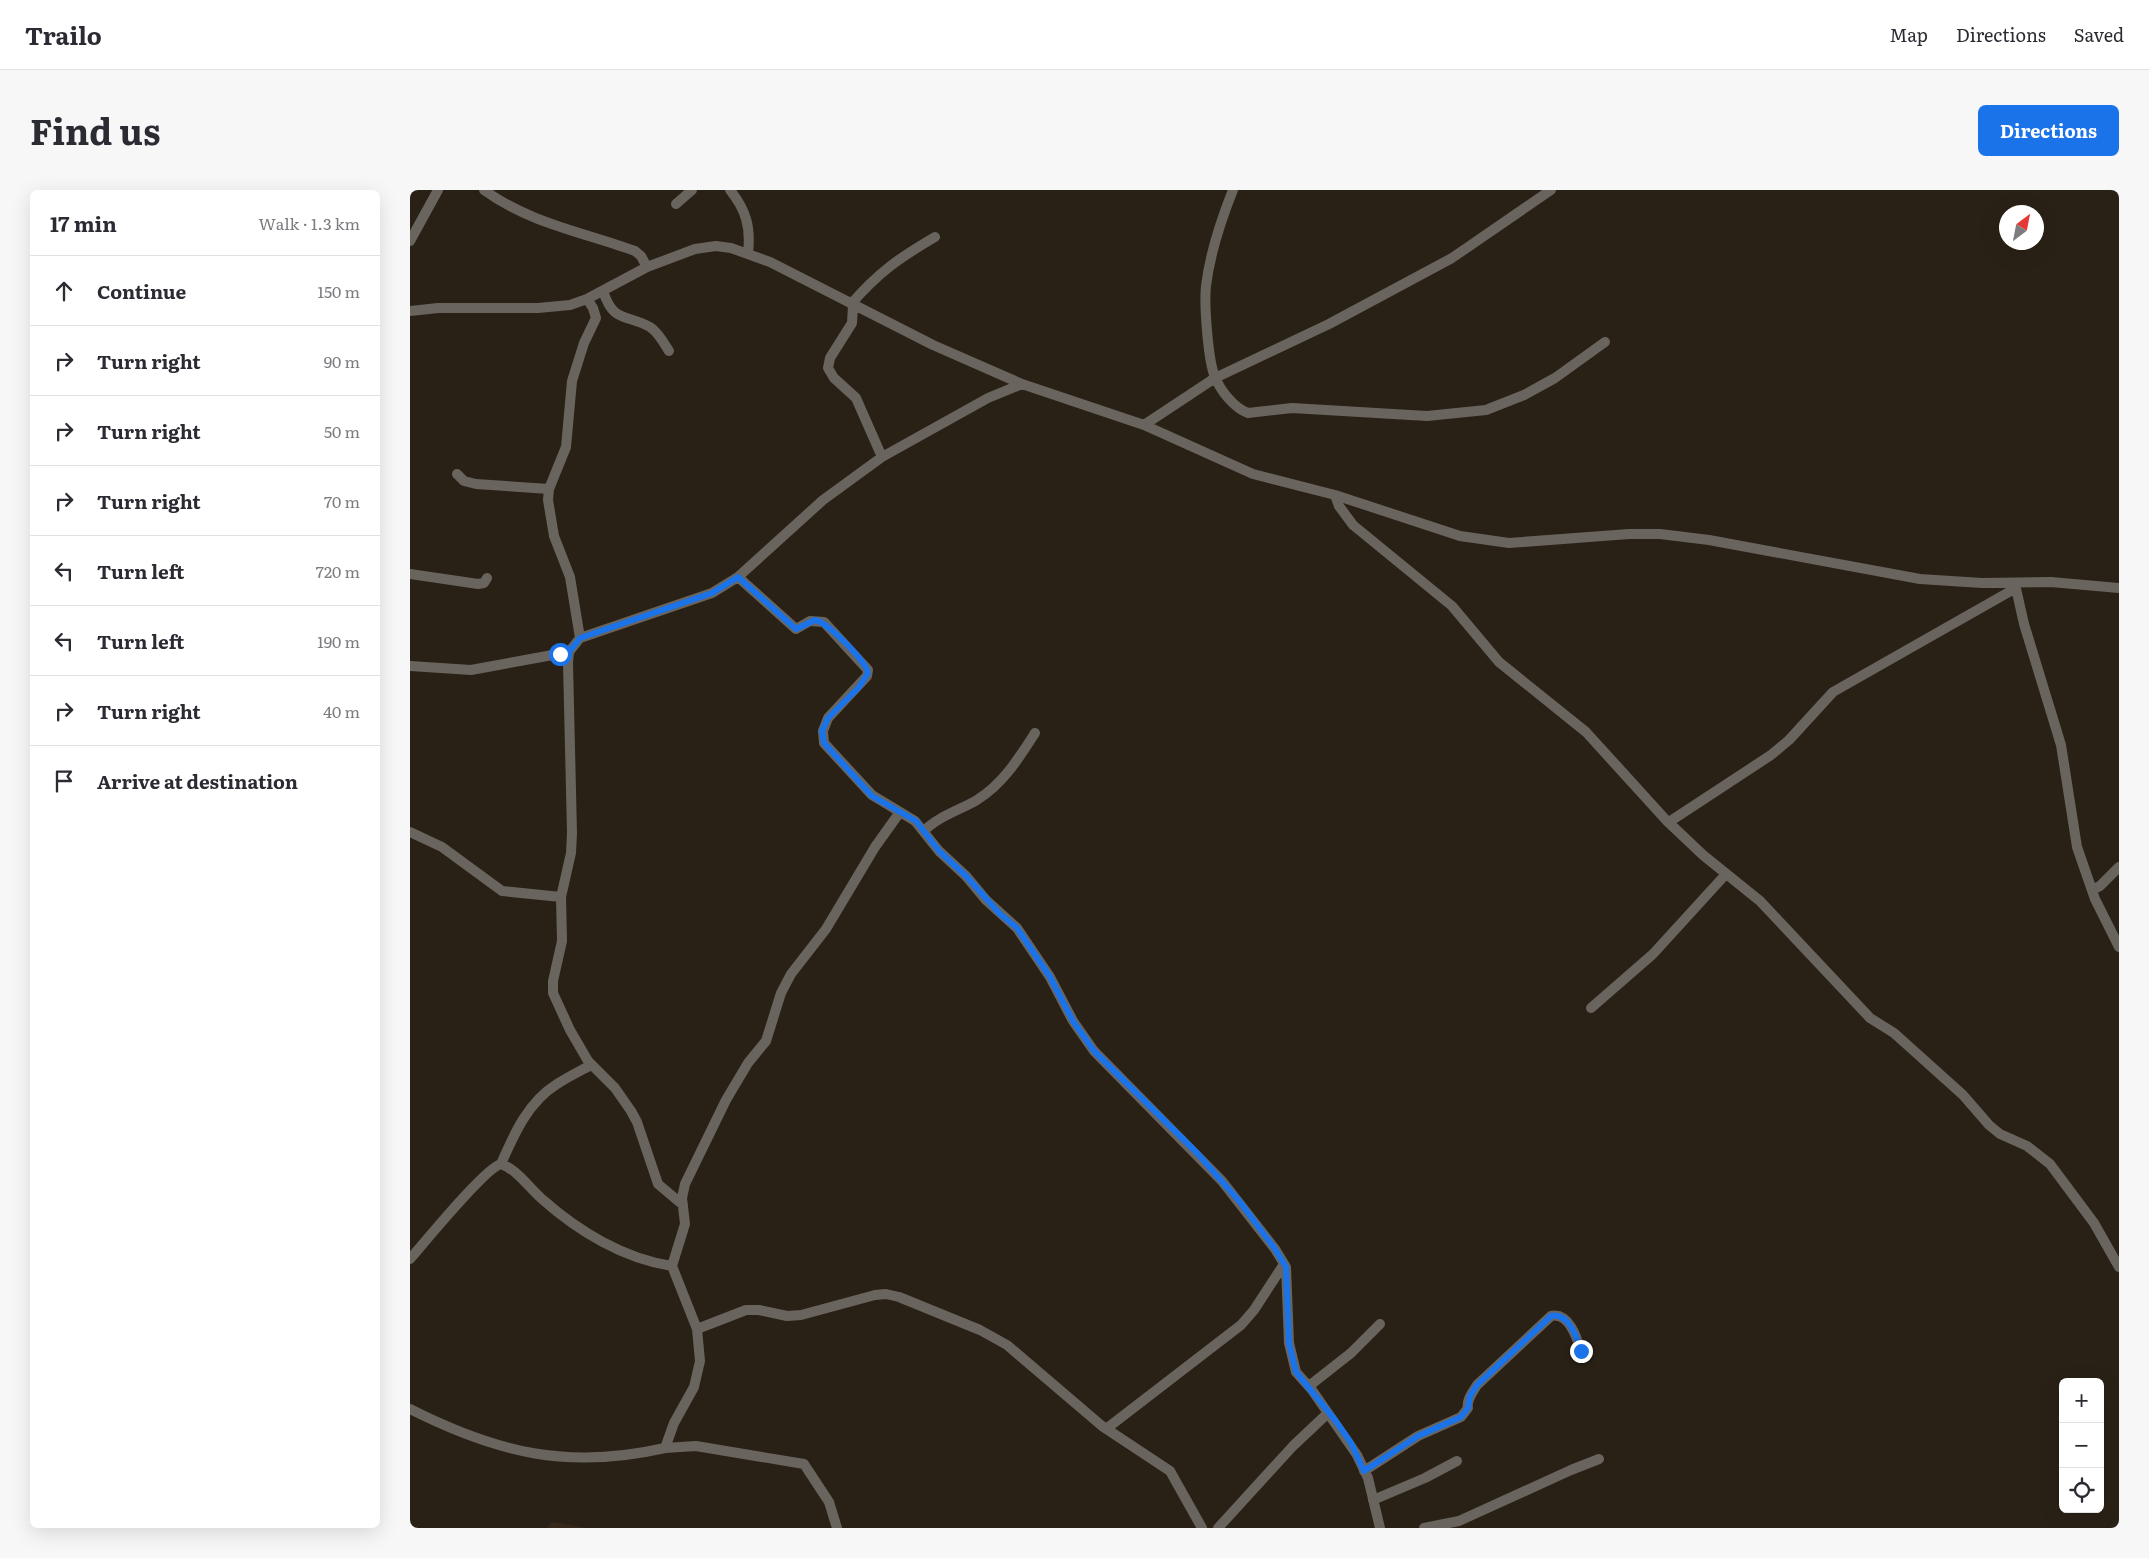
<!DOCTYPE html>
<meta charset="utf-8">
<style>
:root{--surface:#fff;--page:#f7f7f7;--text:#2b2b33;--muted:#7c7c81;--line:#e1e1e2;--accent:#1a73e8}
body{margin:0;font-family:Literata,serif;background:var(--page);color:var(--text)}
.controls{position:absolute;right:15px;bottom:15px;display:grid;overflow:hidden;border-radius:8px;box-shadow:0 5px 20px #0002}
.controls button{width:45px;height:45px;display:grid;place-items:center;padding:0;border:0;border-bottom:1px solid var(--line);background:var(--surface);color:var(--text);font:25px sans-serif}
.compass{position:absolute;left:1589px;top:15px;width:45px;height:45px;border-radius:50%;background:var(--surface);box-shadow:0 5px 20px #0002;rotate:32deg}
.stop{position:absolute;width:15px;height:15px;margin:-11px;border:4px solid #1a73e8;border-radius:50%;background:#fff}
.stop.end{background:#1a73e8;border-color:#fff;box-shadow:0 1px 5px #0008}
.list{margin:0;padding:0;list-style:none}
h2{display:flex;justify-content:space-between;align-items:center;height:65px;margin:0;padding:0 20px;font-size:21px}
h2 small{font-size:16px;font-weight:400;color:var(--muted)}
.list li{display:grid;grid-template-columns:32px 1fr auto;gap:15px;align-items:center;box-sizing:border-box;height:70px;padding:0 20px;border-top:1px solid var(--line)}
.list b{display:block;font-size:19px;white-space:nowrap}
.list em{font-size:16px;font-style:normal;color:var(--muted)}
.icon{flex:none;width:28px;height:28px;fill:none;stroke:currentColor;stroke-width:2;stroke-linecap:round;stroke-linejoin:round}
.map{position:relative;flex:none;width:1709px;height:1338px;overflow:hidden;border-radius:8px}
header{display:flex;align-items:center;gap:30px;box-sizing:border-box;height:70px;padding:0 25px;background:var(--surface);border-bottom:1px solid var(--line)}
header strong{font-size:24px}
nav{display:flex;gap:28px;margin-inline-start:auto;font-size:18px}
.intro{display:flex;align-items:center;justify-content:space-between;box-sizing:border-box;height:120px;padding:0 30px}
h1{margin:0;font-size:35px}
.button{padding:12px 22px;border-radius:8px;background:var(--accent);color:#fff;font-size:18px;font-weight:700}
main{display:flex;gap:30px;padding:0 30px}
aside{flex:1;background:var(--surface);border-radius:8px;box-shadow:0 5px 20px #0002}
.map>svg:first-child{display:block}
.built{fill:#372919}
.lines{fill:none;stroke-linecap:round;stroke-linejoin:round}
.street{stroke:#69645e;stroke-width:10}
.route{stroke:#1a73e8;stroke-width:6}
</style>
<header>
<strong>Trailo</strong>
<nav><a>Map</a><a>Directions</a><a>Saved</a></nav>
</header>
<div class="intro"><h1>Find us</h1><a class="button">Directions</a></div>
<main>
<aside>
<h2>17 min<small>Walk · 1.3 km</small></h2>
<ul class="list">
<li><svg class="icon" aria-label="ahead" viewBox="0 0 24 24"><path d="M12 20V5M6 11l6-6 6 6"/></svg><div><b>Continue</b></div><em>150 m</em></li>
<li><svg class="icon" aria-label="right" viewBox="0 0 24 24"><path d="M7 20v-9h11M14 6l5 5-5 5"/></svg><div><b>Turn right</b></div><em>90 m</em></li>
<li><svg class="icon" aria-label="right" viewBox="0 0 24 24"><path d="M7 20v-9h11M14 6l5 5-5 5"/></svg><div><b>Turn right</b></div><em>50 m</em></li>
<li><svg class="icon" aria-label="right" viewBox="0 0 24 24"><path d="M7 20v-9h11M14 6l5 5-5 5"/></svg><div><b>Turn right</b></div><em>70 m</em></li>
<li><svg class="icon" aria-label="left" viewBox="0 0 24 24"><path d="M17 20v-9H6M10 6l-5 5 5 5"/></svg><div><b>Turn left</b></div><em>720 m</em></li>
<li><svg class="icon" aria-label="left" viewBox="0 0 24 24"><path d="M17 20v-9H6M10 6l-5 5 5 5"/></svg><div><b>Turn left</b></div><em>190 m</em></li>
<li><svg class="icon" aria-label="right" viewBox="0 0 24 24"><path d="M7 20v-9h11M14 6l5 5-5 5"/></svg><div><b>Turn right</b></div><em>40 m</em></li>
<li><svg class="icon" aria-label="arrive" viewBox="0 0 24 24"><path d="M6 21V4h12l-3 4 3 4H6"/></svg><div><b>Arrive at destination</b></div></li>
</ul>
</aside>
<div class="map">
<svg width="1709" height="1338" viewBox="0 0 1709 1338">
<rect width="100%" height="100%" fill="#2a2116"/>
<path class="built" d="M142,1332L177,1338H137Z"/>
<g class="lines">
<path class="street" d="M74,0C119,33 173,42 225,61L231,66L237,77
M320,0C336,20 341,37 338,63
M823,0C811,30 800,63 796,96C794,114 798,171 805,187C810,200 824,218 838,223L882,218L1017,226L1076,220L1114,205L1145,188L1195,152
M266,14L282,0
M0,51L28,0
M193,101C204,134 215,123 240,137C248,142 254,153 259,161
M177,109L183,118L186,128L174,153L162,191L156,257L139,299L138,310L144,346L160,387L170,448L302,403L328,387L386,439L400,431L414,432L458,480L457,486L418,528L413,541L414,553L462,605L505,631L529,661L556,686L576,710L607,738L640,787L663,831L684,861L812,991L865,1059L876,1077L879,1153L886,1182L902,1200L947,1265L958,1288L970,1338
M441,114C469,82 489,68 525,47
M443,115L442,133L420,168L418,178L424,188L446,208L472,267
M0,121L28,118H128L160,115L177,109L237,77L285,59L306,56L321,58L360,72L523,155L612,194L734,235L843,284L925,305L1050,346L1099,353L1219,344H1250L1299,350L1510,389L1572,393L1641,392L1709,398
M734,235L805,188L919,134L1042,68L1141,0
M47,284L54,291L66,294L139,299
M925,305L929,316L943,335L1042,416L1089,472L1176,542L1256,630L1293,665L1350,711L1460,828L1484,843L1553,905L1579,935L1590,944L1617,956L1640,974L1684,1033L1709,1077
M0,384L68,394L74,393L77,388
M328,387L413,310L472,267L578,208L612,194
M1605,394L1614,434L1651,555L1667,657L1685,709L1709,757
M170,448L159,462L158,473L162,643L161,663L151,707L152,751L143,791V803L160,840L178,871L205,898L221,921L227,932L248,994L273,1015
M0,476L61,480L159,462
M1259,632L1361,565L1379,550L1423,502L1606,398
M514,641C527,627 550,620 567,610C593,594 609,568 625,543
M0,642L32,657L92,701L151,707
M1682,700L1690,696L1709,677
M1181,818L1243,764L1316,684
M91,974C104,944 118,912 147,894C158,887 170,881 181,875
M0,1069C15,1052 75,978 91,974C108,980 119,998 132,1009C168,1041 214,1069 262,1076
M287,1139L336,1120H349L377,1126L391,1125L465,1105L476,1104L489,1107L570,1140L597,1155L692,1236L760,1281L792,1338
M899,1196L941,1163L970,1134
M0,1219C87,1263 158,1280 255,1258
M696,1239L831,1135L844,1120L874,1074
M954,1281L1008,1246L1051,1227L1058,1218C1056,1210 1063,1202 1067,1195L1141,1126C1159,1122 1167,1148 1171,1161
M963,1310L1015,1288L1047,1271
M427,1338L419,1312L394,1274L286,1256L255,1258L264,1233L284,1197L290,1171L287,1139L262,1076L275,1034L272,1008L275,994L316,910L338,873L356,851L371,803L381,784L416,739L465,657L490,622
M808,1338L883,1256L918,1223
M1014,1338L1049,1331L1161,1280L1189,1269"/>
</g>
<g class="lines">
<path class="route" d="M150,464L159,462L170,448L302,403L328,387L386,439L405,430C416,431 457,472 458,483L449,497L418,528L412,541L414,553L462,606L506,631L529,661L556,686L589,723L607,738L640,787L663,831L684,861L787,963L830,1012L865,1059L876,1077L879,1153L886,1182L925,1230L941,1253L954,1281L1008,1246L1051,1227L1058,1218L1060,1206L1067,1195L1141,1126C1159,1122 1167,1148 1171,1161"/>
</g>
</svg>
<div class="controls">
<button>+</button>
<button>−</button>
<button><svg class="icon" aria-label="locate" viewBox="0 0 24 24"><circle cx="12" cy="12" r="6"/><path d="M12 2v4M12 18v4M2 12h4M18 12h4"/></svg></button>
</div>
<svg class="compass" viewBox="-18 -18 36 36"><path d="M0-13l5 13h-10z" fill="#e53935"/><path d="M0 13l5-13h-10z" fill="#7c7c81"/></svg>
<div class="stop" style="left:150px;top:464px"></div>
<div class="stop end" style="left:1171px;top:1161px"></div>
</div>
</main>
